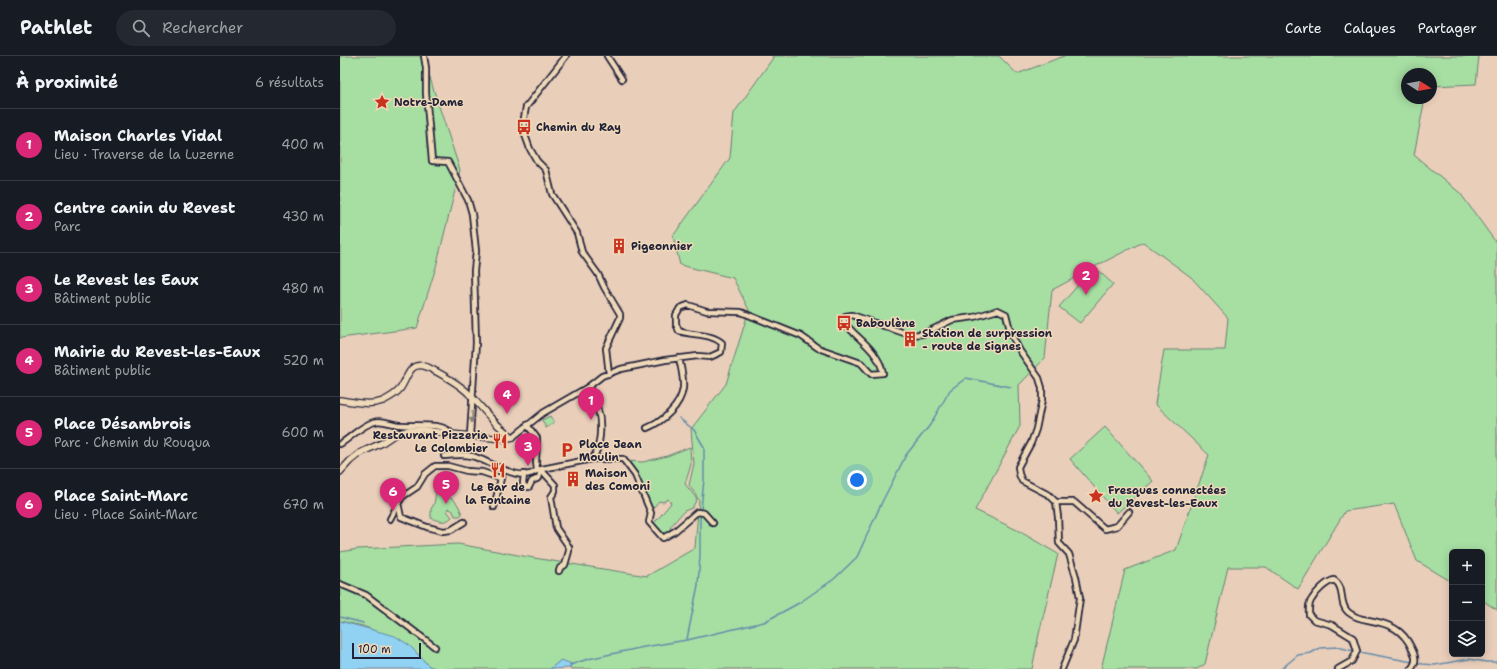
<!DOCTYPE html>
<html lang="fr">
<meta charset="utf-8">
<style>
:root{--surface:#171b24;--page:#242831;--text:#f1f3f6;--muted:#9ea1a6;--line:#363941;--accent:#db2777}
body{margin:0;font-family:"Shantell Sans",sans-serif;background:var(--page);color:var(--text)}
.controls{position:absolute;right:12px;bottom:12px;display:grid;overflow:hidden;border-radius:6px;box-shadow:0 2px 10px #0003}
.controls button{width:36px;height:36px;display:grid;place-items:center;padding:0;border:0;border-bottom:1px solid var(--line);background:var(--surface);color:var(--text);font:20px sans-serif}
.compass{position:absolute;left:1061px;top:12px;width:36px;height:36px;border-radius:50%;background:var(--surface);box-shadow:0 2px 10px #0003;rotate:101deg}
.scale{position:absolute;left:12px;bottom:10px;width:69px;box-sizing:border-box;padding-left:4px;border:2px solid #22223b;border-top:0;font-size:11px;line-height:14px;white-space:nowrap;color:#22223b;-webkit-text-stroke:3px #efd9b8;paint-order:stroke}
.you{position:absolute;left:517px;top:424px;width:14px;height:14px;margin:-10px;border:3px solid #fff;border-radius:50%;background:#1a73e8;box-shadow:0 0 0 6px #1a73e833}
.badge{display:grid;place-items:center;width:26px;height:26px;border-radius:50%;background:var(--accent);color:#fff;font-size:13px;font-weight:700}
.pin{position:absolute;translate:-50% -33px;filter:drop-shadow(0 1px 2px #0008)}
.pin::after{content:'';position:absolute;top:21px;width:14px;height:12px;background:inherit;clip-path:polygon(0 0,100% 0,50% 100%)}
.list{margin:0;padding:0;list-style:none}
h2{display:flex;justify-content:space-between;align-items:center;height:52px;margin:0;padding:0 16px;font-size:17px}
h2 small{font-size:13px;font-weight:400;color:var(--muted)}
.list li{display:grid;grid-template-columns:26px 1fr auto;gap:12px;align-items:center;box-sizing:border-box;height:72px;padding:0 16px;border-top:1px solid var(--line)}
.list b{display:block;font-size:15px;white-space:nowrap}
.list p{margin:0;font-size:13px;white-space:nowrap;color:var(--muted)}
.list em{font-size:13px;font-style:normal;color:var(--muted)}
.icon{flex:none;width:22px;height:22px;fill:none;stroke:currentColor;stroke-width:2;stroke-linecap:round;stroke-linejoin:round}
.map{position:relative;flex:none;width:1157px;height:613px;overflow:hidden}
header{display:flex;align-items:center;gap:24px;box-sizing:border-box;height:56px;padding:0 20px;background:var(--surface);border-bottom:1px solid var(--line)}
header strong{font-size:19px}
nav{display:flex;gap:22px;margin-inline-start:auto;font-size:14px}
.search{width:280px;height:36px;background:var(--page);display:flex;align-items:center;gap:10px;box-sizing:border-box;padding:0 14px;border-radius:22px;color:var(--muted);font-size:15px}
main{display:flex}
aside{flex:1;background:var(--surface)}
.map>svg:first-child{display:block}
.green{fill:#a7dfa3;stroke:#64806f}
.water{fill:#91d1f2;stroke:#658ba9}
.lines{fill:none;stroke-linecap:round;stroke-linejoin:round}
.stream{stroke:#658ba9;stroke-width:1.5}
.minor-casing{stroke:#22223b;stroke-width:8}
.tertiary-casing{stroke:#22223b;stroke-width:8}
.minor{stroke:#efd9b8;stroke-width:4.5}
.tertiary{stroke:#efd9b8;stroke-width:5.5}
.oneway{fill:#887e7a}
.labels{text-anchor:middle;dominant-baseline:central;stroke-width:3;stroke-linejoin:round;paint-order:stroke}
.poi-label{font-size:11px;font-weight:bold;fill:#22223b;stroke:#efd9b8;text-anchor:start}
</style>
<header>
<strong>Pathlet</strong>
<div class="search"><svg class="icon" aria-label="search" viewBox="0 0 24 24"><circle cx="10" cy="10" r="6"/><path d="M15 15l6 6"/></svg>Rechercher</div>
<nav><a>Carte</a><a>Calques</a><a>Partager</a></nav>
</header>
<main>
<aside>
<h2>À proximité<small>6 résultats</small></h2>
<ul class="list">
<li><span class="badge">1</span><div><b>Maison Charles Vidal</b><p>Lieu · Traverse de la Luzerne</p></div><em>400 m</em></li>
<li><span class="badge">2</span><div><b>Centre canin du Revest</b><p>Parc</p></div><em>430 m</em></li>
<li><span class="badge">3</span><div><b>Le Revest les Eaux</b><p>Bâtiment public</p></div><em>480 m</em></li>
<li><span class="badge">4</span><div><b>Mairie du Revest-les-Eaux</b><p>Bâtiment public</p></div><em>520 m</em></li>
<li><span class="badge">5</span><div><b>Place Désambrois</b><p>Parc · Chemin du Rouqua</p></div><em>600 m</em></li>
<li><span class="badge">6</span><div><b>Place Saint-Marc</b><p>Lieu · Place Saint-Marc</p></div><em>670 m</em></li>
</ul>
</aside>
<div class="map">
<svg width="1157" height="613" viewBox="0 0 1157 613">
<rect width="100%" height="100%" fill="#e9ceba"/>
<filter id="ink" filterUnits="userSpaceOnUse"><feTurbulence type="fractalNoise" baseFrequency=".025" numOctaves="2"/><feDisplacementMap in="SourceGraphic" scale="8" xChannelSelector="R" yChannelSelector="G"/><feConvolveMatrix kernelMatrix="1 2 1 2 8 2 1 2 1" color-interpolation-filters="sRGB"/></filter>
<g filter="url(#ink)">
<path class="green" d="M0,0H84L93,32L120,114L96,211L77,272L0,282Z
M432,0H659L677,18L724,0H1139L1136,28L1091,30V18H1067V42H1085L1074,99L1120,137L1157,188V554L1142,544V496H1112V526L1077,505L1054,448L1005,455L958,533L926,511H888L865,608L857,613H761L785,514L836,494L869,399L815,348L824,294H885L888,262L851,221L803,186L754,211L773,228L740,267L719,251L753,212L712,234L705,302L679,329L680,370L635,454L677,474L718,498L699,578L692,613H230V612L221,604L210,613H98L89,610L69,589L23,570L0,565V496L18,493L118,488L194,502L307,520L355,492L359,444L349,429L354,408L351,373L386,328L409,254L393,222L340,209L333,180L390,102L394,57L433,2Z
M210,360L214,367L206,372L202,364Z
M765,371L813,425L777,457L730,403Z
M350,391L351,409L345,428L357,443L352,452L344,455L331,470L329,476L322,479L312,468L317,464L331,447L328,443L323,446L319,445L312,453L286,405L303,406L327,400Z
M95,431L103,432V438C114,443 117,445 122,458L120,460H115L113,455L108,452L107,455L112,461C105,468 99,465 91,462V453L94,448L96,436H94Z"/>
<path class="water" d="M0,565L55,580L69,589L89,610L98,613H0Z
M221,604L232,608L230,612L210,613Z"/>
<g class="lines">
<path class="stream" d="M339,362L354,374L364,391V423L360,464V499L358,529L347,583
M0,561L23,567
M1019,596L1083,608L1095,609L1129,603L1146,606H1157
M230,609L248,603L304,591L347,584L424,566L459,547L494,523L517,501L542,446L566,399L590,369L610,334L626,322L671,331
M941,613L958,599L971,597L980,592L997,591L1014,595"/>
<defs>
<path id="minor" d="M84,0L86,12V37L92,105L108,106L128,144L132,158L136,195L134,215L136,287L130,379
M226,0L186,51L184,62L185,79L190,93L197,105L206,114L212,138L237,177L242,196L258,218L264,231L280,258V262L266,292L269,318
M267,0L282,23
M248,331C252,338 256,346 258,354C262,367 261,393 252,403
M187,369L197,382L196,406L197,414
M307,372C322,366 341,350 343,332C344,322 341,312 339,302
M173,381L203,357L248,331L262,320L281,313L325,304L358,300L370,301L381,296L382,287C371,277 353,280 339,275L336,268V259L340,252L348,249L367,255L401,256L461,280L478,292L521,307L531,318L543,317C540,301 528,290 516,279C511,274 505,269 503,262L505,260L512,259L570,279L583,278L612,264L634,261L658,254L666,258L671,278L680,295L699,322L702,332V344L696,373L691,387L678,411L679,418L682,425L709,439L716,446H734L765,473L777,470L789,456
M0,388C12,381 20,370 34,366C43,363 52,369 61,369C72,370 106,366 111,378
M104,400C113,399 123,398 132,400C148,404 182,429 197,414L252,403H283L295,419L311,457L309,466L323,482L335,475L357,456L364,457L373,467
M197,414L205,418L215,429V435L211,441L216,472L229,491V495L225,509L220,512L219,515
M184,418L183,428L186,431H189L192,425L199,422L200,418V415
M716,446L718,461L719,487L729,498L736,521L740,542L734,584L722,613
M58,447L61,461L87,471L103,475L111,474L124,466
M154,451L163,414
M50,463L62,441L77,431L85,418L95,410H108L127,415L142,416L160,422
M0,528L26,539L95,591
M998,613L1012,605L1017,595L1013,582L992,569L974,564L969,559C969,553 968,548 972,543C976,536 986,526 994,524C1006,532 998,547 1008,556C1014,561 1021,563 1028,564C1050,568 1063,573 1072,593C1076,601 1077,606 1071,613"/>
<path id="tertiary" d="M0,344C14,346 29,350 43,345C49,342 56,338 60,333C68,322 69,304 87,311C98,316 121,329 129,338C143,352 155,370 173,381
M0,416L10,405L20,397L42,387L54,379L69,374H83L111,378L164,383L173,381"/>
</defs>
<use href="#minor" class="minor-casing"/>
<use href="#tertiary" class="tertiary-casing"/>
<use href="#minor" class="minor"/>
<use href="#tertiary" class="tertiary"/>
</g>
<defs><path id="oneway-solid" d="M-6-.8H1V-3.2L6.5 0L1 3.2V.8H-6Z"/></defs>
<use class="oneway" href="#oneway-solid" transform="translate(132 361) rotate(95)"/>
</g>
<defs>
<symbol id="sight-bare" viewBox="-9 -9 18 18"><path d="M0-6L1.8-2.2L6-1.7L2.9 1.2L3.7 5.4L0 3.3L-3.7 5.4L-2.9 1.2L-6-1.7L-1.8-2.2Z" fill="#c8321e" stroke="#efd9b8" stroke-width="2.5" paint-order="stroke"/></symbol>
<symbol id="bus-bare" viewBox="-9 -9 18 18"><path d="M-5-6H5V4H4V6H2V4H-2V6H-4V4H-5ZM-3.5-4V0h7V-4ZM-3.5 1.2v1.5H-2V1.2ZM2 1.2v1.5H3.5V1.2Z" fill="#c8321e" stroke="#efd9b8" stroke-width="2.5" paint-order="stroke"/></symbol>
<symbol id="building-bare" viewBox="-9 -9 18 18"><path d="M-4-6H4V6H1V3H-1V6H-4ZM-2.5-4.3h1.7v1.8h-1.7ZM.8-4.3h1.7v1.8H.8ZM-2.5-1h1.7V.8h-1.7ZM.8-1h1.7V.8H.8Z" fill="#c8321e" stroke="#efd9b8" stroke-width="2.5" paint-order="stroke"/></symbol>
<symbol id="restaurant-bare" viewBox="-9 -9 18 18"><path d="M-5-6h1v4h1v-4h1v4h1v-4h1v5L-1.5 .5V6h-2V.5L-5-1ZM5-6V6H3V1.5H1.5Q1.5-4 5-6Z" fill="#c8321e" stroke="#efd9b8" stroke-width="2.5" paint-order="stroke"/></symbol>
<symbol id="parking-bare" viewBox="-9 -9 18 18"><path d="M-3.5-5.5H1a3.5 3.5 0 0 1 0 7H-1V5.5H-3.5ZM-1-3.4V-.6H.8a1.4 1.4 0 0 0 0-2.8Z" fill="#c8321e" stroke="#efd9b8" stroke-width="2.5" paint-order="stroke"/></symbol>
</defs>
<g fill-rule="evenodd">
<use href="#sight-bare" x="31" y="35" width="22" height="22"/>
<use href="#bus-bare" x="173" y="60" width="22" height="22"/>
<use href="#building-bare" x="268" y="179" width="22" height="22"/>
<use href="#bus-bare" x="493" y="256" width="22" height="22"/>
<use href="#building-bare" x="559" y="272" width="22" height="22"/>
<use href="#restaurant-bare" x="149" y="374" width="22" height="22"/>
<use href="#parking-bare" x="216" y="383" width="22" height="22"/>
<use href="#restaurant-bare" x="147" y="403" width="22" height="22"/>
<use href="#building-bare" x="222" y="412" width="22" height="22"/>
<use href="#sight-bare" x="745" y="429" width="22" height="22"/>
</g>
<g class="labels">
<g class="poi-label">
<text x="54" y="46">Notre-Dame</text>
<text x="196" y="71">Chemin du Ray</text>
<text x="291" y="190">Pigeonnier</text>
<text x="516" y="267">Baboulène</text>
<text x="582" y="277">Station de surpression<tspan x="582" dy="13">- route de Signes</tspan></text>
<text x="148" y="379" text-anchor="end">Restaurant Pizzeria<tspan x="148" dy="13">Le Colombier</tspan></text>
<text x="239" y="388">Place Jean<tspan x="239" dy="13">Moulin</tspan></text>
<text x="245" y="417">Maison<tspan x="245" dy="13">des Comoni</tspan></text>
<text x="158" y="431" text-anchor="middle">Le Bar de<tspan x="158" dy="13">la Fontaine</tspan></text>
<text x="768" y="434">Fresques connectées<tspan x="768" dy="13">du Revest-les-Eaux</tspan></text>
</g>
</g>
</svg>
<div class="controls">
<button>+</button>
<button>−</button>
<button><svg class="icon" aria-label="layers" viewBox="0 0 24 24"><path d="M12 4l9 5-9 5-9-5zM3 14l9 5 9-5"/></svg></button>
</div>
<svg class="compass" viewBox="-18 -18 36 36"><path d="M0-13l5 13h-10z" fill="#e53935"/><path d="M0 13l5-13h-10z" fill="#9ea1a6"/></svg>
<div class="scale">100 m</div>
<div class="you"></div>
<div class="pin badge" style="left:251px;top:364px">1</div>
<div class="pin badge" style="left:746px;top:239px">2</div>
<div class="pin badge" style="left:188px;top:410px">3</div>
<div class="pin badge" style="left:167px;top:358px">4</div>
<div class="pin badge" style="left:106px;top:448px">5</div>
<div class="pin badge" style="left:53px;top:455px">6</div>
</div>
</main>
